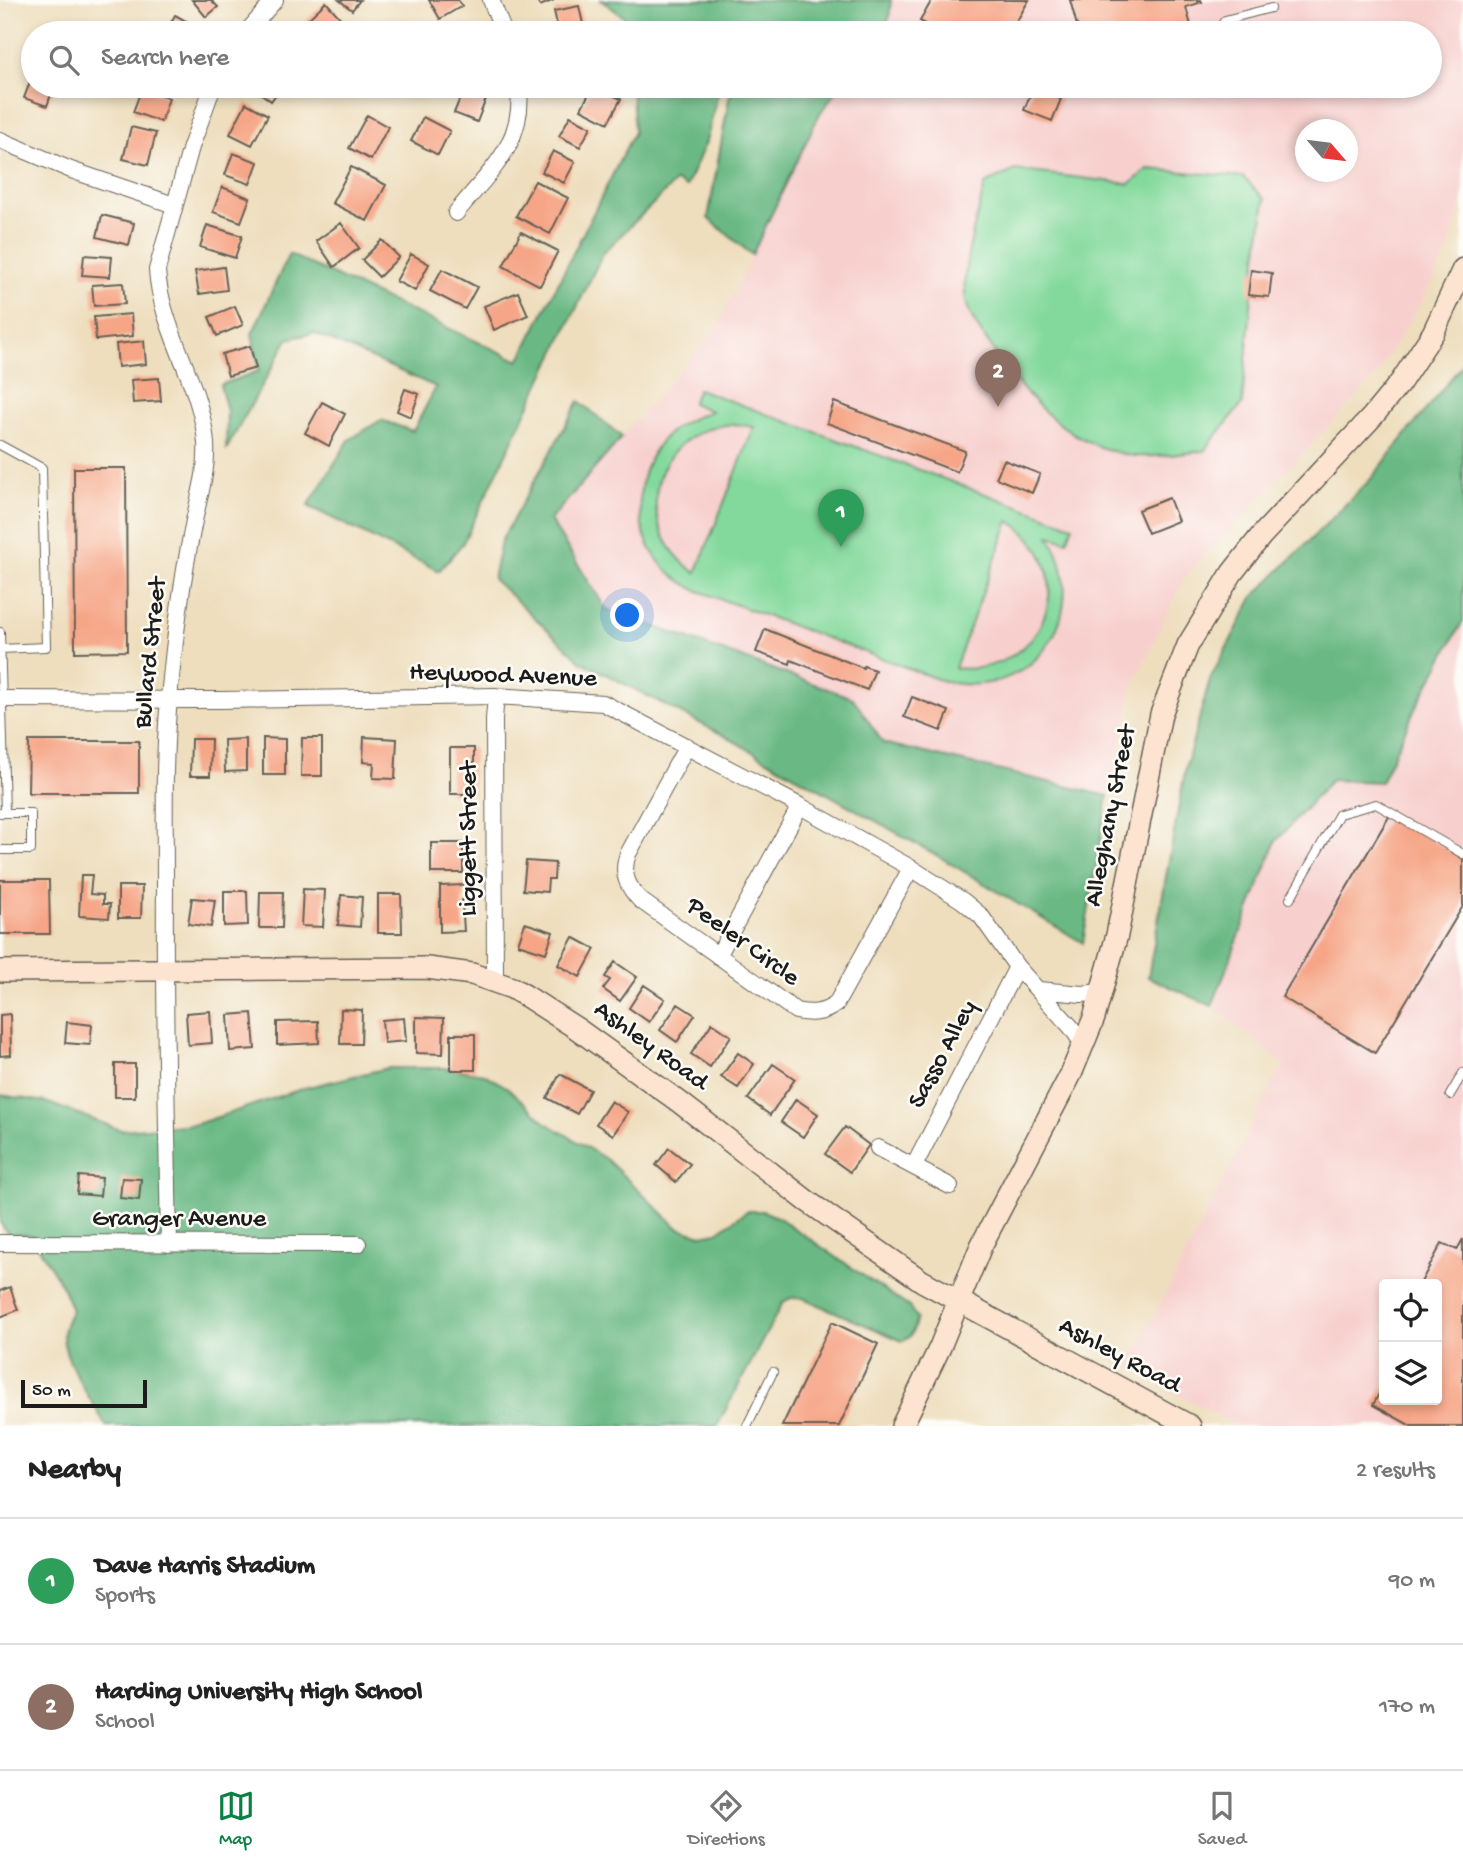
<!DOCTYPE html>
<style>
:root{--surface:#fff;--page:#f6f6f6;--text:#222;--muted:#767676;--line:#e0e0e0;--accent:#0b8043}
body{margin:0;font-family:"Gochi Hand",sans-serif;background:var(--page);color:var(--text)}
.controls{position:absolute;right:21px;bottom:21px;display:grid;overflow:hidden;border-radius:7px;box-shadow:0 4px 10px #0003}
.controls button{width:63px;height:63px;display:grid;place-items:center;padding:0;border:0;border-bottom:2px solid var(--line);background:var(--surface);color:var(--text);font:35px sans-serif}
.compass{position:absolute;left:1295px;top:119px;width:63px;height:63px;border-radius:50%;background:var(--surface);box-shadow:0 4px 10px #0003;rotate:118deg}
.scale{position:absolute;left:21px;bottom:18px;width:126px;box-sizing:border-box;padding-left:7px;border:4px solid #1c1c1c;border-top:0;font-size:19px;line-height:24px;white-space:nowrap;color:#1c1c1c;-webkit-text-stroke:5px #fdfcf7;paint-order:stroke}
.you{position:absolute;left:628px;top:616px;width:24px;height:24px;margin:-18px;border:5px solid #fff;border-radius:50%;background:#1a73e8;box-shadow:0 0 0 10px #1a73e833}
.badge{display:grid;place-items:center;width:46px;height:46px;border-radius:50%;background:var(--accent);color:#fff;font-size:23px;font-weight:700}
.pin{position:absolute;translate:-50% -58px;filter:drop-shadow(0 2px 4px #0008)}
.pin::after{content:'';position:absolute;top:37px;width:24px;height:21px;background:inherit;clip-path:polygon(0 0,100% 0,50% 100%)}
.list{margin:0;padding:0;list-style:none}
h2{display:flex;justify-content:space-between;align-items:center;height:91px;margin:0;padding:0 28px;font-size:30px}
h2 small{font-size:23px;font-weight:400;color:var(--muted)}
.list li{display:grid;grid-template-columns:46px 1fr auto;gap:21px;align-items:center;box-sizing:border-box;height:126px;padding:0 28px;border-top:2px solid var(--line)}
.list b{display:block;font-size:26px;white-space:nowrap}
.list p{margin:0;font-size:23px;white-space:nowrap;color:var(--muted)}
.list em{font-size:23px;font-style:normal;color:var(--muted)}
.icon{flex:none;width:38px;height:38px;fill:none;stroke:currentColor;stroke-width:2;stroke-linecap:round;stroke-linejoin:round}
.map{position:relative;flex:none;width:1463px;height:1426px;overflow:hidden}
.search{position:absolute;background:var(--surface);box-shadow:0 4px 10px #0003;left:21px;right:21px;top:21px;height:77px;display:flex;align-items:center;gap:18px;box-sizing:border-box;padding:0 24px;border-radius:38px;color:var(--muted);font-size:26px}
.sheet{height:343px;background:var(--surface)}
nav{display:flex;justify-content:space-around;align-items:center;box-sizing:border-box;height:98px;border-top:2px solid var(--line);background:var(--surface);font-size:19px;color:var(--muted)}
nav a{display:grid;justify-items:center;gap:4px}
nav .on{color:var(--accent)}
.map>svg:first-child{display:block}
.built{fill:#f7d0ce;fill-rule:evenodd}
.green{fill:#83d99c;stroke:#507a5c;stroke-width:2;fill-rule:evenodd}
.forest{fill:#6ab984;stroke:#436a50;stroke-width:2}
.building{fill:#f6a586}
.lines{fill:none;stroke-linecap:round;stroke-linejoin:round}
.lane-casing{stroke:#666055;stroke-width:10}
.street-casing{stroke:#666055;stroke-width:18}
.secondary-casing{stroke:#666055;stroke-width:24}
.lane{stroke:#fff;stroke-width:8}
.street{stroke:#fff;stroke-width:16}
.secondary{stroke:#fde4d1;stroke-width:21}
.labels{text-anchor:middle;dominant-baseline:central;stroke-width:5;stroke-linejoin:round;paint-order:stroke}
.street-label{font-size:26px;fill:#1c1c1c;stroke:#fdfcf7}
</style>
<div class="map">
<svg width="1463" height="1426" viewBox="0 0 1463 1426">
<rect width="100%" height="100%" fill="#fdfcf7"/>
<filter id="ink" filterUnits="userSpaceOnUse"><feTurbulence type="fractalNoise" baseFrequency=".0143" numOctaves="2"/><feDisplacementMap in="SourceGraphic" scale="14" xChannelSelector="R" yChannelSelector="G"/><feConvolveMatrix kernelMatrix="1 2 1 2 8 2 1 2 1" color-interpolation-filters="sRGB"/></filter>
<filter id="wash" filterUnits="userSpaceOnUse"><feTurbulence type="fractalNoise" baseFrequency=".00686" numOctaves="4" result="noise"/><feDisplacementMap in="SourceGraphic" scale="28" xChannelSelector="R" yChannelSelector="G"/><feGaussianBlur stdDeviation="1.57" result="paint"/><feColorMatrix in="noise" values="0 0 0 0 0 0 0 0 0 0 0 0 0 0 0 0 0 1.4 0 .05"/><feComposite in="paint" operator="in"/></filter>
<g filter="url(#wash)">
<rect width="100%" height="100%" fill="#eedebe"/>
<path class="built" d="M852,0H1463V201L1447,252L1421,302L1376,376L1184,578L1134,683L1108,796L883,743L853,698L606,609L549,520L718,327L832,86H1430V33H857ZM1306,130H1348V172H1306Z
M1463,621V1426H1238L1128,1367L1283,1064L1212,1006L1276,841L1331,780L1381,782L1416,707ZM1384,1284H1437V1400H1384Z"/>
<path class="green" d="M1148,169L1243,177L1265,199L1252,295L1242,404L1204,451C1182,453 1157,458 1135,456C1074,448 1030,404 997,355C985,337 967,317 965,295C962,264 978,215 985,184L1015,170L1130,184Z
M698,389L1073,526L1067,541L1049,536C1096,615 1030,706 940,680L696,590C680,582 665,571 655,556C631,520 636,464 668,434C680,423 695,417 711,411L692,403ZM734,424L754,427L696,573C628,526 650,430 734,424ZM1009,521C1087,569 1043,678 955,668Z"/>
<path class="forest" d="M601,0H891L889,19L879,33H629L628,20Z
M632,86H720L706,142L686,187L676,181L603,253L463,543L439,571L308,506L349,440L381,420L413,431L436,387L314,333L288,339L226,450L227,411L220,385L259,371L252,334L289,254L519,361L634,132Z
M734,86H840L819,115L752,255L708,218L729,98Z
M1463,363V621L1416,707L1381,782L1331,780L1276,841L1212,1006L1148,977L1186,766L1210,679L1254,596L1370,480Z
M579,401L622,437L550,520L606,609L853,698L883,743L1108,796L1083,943L943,859L723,735L582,662L493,579L501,541Z
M388,1068H445L484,1074L508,1088L545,1122L606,1159L678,1228L702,1235L717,1232L747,1211H763L779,1218L909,1307L917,1318C914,1327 913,1338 902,1341L803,1298H791L783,1302L717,1426H106C93,1402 64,1363 63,1336C63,1327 67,1318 72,1310L61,1284L31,1235L8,1234L0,1223V1095L46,1102L121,1130L197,1124L304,1088Z"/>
<g id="blocks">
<path class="building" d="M192,0H211L218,7L206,17Z
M339,0H360L352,10Z
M429,0H458L462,6L440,19Z
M537,0H554L540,6Z
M932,0H1029L1010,33H942L920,21Z
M1070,0H1201L1202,2L1186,7L1193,33H1079Z
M326,2L343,21L331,33H315L305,22Z
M579,6L585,33H559L554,11Z
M175,15L197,27L194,33H165Z
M464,25L469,33H450Z
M33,74V86H54L47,106L24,98Z
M251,86H282L271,101Z
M465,86H476L489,91L477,122L454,113Z
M593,86L621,99L608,123L581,109Z
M142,88L169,98L161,122L133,112Z
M1033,88L1061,99L1052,121L1024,110Z
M246,103L268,115L252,145L230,134Z
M367,115L388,127L371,160L349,148Z
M570,116L591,127L580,147L559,136Z
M423,117L450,131L438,155L411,141Z
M131,127L156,133L148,165L123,159Z
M553,151L575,162L564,183L542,172Z
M233,153L258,162L250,184L225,175Z
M351,167L386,185L367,221L332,203Z
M535,181L568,198L550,234L516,216Z
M222,187L250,198L241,222L213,212Z
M102,215L134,223L129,245L97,237Z
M341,223L359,248L334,267L316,241Z
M207,225L242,236L235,258L200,247Z
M521,232L558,251L540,286L503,266Z
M382,240L399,257L379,277L362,260Z
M411,254L429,264L415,291L396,281Z
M84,255L112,257L110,277L82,275Z
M224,267L227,290L199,294L195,271Z
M442,269L477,287L465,309L430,291Z
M1251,270L1272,273L1269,297L1248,295Z
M123,283L125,304L94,306L92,285Z
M518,292L528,315L494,330L484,306Z
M235,306L243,325L217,336L209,317Z
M131,314L133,336L96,340L94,317Z
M144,341L146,364L118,367L116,344Z
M250,346L256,368L228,376L222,354Z
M159,378L161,401L133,403L131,380Z
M405,389L419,394L411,417L397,411Z
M322,402L345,414L329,446L305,433Z
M834,402L965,451L957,472L827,423Z
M1004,460L1040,474L1032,493L996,478Z
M74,468H126L127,651L75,652Z
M1169,498L1178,521L1148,533L1138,510Z
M765,629L863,668L864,666L875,670L867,690L791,660L790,664L756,652Z
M912,697L949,711L941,731L904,717Z
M364,737L397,739L395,779L373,778L374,763L363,762Z
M263,738L285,739V775H263Z
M302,738H322V776H301Z
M191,739H211L210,776H190Z
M246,739V771L225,772L224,740Z
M29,741H139V793H28Z
M450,748H474V763H472L474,794H450Z
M1390,815L1463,859V906L1375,1053L1282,997Z
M431,843H463V873H431Z
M526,861L555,863L554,879H548L547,892L523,890Z
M81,875H92L90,894L103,895V904H110L109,918L79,916Z
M0,880H49L50,934H0Z
M464,885V900H462L464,931L440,932V886Z
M118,886H142L141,918H118Z
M303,889L325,890L323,927L301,926Z
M224,891H247L248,925L224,926Z
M260,892H283L282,928H259Z
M378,894H401L402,933H378Z
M341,895L362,897L360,927L338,925Z
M192,898L215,900L211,927L188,924Z
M525,923L553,932L546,953L518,944Z
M573,937L595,949L580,977L558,965Z
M615,962L637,977L620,1001L603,989L610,980L605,977Z
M644,985L665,999L649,1022L629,1008Z
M678,1004L695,1015L677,1042L660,1030Z
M341,1009L362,1010L361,1044H340Z
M210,1011L212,1043L188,1045L186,1013Z
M252,1013L255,1049L230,1051L228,1015Z
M10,1014L11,1055L0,1056V1015Z
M416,1017L444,1018L443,1054L416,1053Z
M404,1018L406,1041L384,1043L382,1020Z
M318,1021L319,1043L277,1045V1022Z
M67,1022L92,1025L90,1045L65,1043Z
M712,1023L731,1036L710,1067L691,1054Z
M451,1034H475V1070H451Z
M738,1053L754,1064L738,1088L721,1077Z
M115,1064H135V1097H115Z
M773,1064L795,1079L770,1115L748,1099Z
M560,1074L590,1090L577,1114L547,1098Z
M796,1099L818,1114L803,1137L781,1122Z
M611,1101L628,1112L613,1135L596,1124Z
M845,1127L869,1145L850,1172L825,1154Z
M669,1148L690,1164L676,1182L656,1165Z
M79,1176L102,1178L100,1196L77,1194Z
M122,1178L141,1179L139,1200L120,1198Z
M1463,1239V1426H1411L1373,1405L1384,1384V1400H1437V1284H1420L1442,1243L1457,1250Z
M10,1287L18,1310L0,1317V1291Z
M832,1322L878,1344L839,1426H782Z"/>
</g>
</g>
<g filter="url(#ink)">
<use href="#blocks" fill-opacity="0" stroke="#666055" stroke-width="2"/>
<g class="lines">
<defs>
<path id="lane" d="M1045,32L1046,33
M1216,33L1225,20L1271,8
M0,445L42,468L46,647L0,649
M0,632L5,813
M0,813H31V850H0
M1290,899L1339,814L1376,804L1463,854
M1450,1095L1463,1073
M747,1426L773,1372"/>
<path id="street" d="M491,0L504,33
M246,33L275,0
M0,140L71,170L174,205
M456,213C489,171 525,145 519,86
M0,699L221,700L496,696L603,703L800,806L911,868L963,901L981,916L1017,967L1071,1027L1083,1044
M687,746L628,854C621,873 627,886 640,900L796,1011C811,1014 823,1014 836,1004L911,868
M718,956L800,806
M495,981L494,719L496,696
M1039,990L1082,994L1101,992
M878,1148L950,1186
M914,1166L1017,967
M0,1243L358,1244
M169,1244C167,1124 164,1004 165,884C165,823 163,760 169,699C174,643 181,586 192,531C197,502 208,473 206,443C201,382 161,331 157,270L191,147L213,86"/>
<path id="secondary" d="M0,971L427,968L472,974L512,988L526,996L576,1028L678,1101L807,1201L922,1281L1190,1426
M902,1426L940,1347L981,1246L1071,1074L1094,1018L1117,935L1161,714L1188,645L1232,573L1261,536L1372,417L1400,383L1433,333L1463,269"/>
</defs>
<use href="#lane" class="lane-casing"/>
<use href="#street" class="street-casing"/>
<use href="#secondary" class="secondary-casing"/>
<use href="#lane" class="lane"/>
<use href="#street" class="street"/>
<use href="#secondary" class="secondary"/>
</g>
</g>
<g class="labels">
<g class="street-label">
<text transform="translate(152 653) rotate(-84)">Bullard Street</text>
<text transform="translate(503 677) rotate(2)">Heywood Avenue</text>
<text transform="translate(1112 816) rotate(-79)">Alleghany Street</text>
<text transform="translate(470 839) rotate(-90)">Liggett Street</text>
<text transform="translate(742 943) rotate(36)">Peeler Circle</text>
<text transform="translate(650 1047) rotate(36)">Ashley Road</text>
<text transform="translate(944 1055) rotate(-62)">Sasso Alley</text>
<text x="179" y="1220">Granger Avenue</text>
<text transform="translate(1119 1357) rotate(28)">Ashley Road</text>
</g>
</g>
</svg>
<div class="controls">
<button><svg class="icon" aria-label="locate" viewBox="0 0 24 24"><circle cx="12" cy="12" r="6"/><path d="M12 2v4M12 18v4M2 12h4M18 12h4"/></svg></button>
<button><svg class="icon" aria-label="layers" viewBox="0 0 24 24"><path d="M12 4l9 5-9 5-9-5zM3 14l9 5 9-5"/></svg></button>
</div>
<svg class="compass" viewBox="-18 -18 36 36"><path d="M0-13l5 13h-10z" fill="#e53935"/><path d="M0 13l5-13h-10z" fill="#767676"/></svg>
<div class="scale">50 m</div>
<div class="you"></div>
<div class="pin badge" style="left:841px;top:547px;background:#2e9e5b">1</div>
<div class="pin badge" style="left:998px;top:407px;background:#8d6e63">2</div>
<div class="search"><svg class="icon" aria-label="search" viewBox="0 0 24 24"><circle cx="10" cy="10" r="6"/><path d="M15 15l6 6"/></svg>Search here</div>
</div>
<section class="sheet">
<h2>Nearby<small>2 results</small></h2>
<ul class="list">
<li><span class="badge" style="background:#2e9e5b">1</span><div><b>Dave Harris Stadium</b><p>Sports</p></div><em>90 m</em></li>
<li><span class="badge" style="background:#8d6e63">2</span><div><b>Harding University High School</b><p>School</p></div><em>170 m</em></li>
</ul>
</section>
<nav>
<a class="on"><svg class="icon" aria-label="map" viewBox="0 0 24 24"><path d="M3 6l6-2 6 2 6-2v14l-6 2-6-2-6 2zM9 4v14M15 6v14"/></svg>Map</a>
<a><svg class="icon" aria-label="directions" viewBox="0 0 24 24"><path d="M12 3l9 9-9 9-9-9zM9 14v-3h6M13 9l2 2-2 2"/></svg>Directions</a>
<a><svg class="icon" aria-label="saved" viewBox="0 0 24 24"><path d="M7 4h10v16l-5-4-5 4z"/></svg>Saved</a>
</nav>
